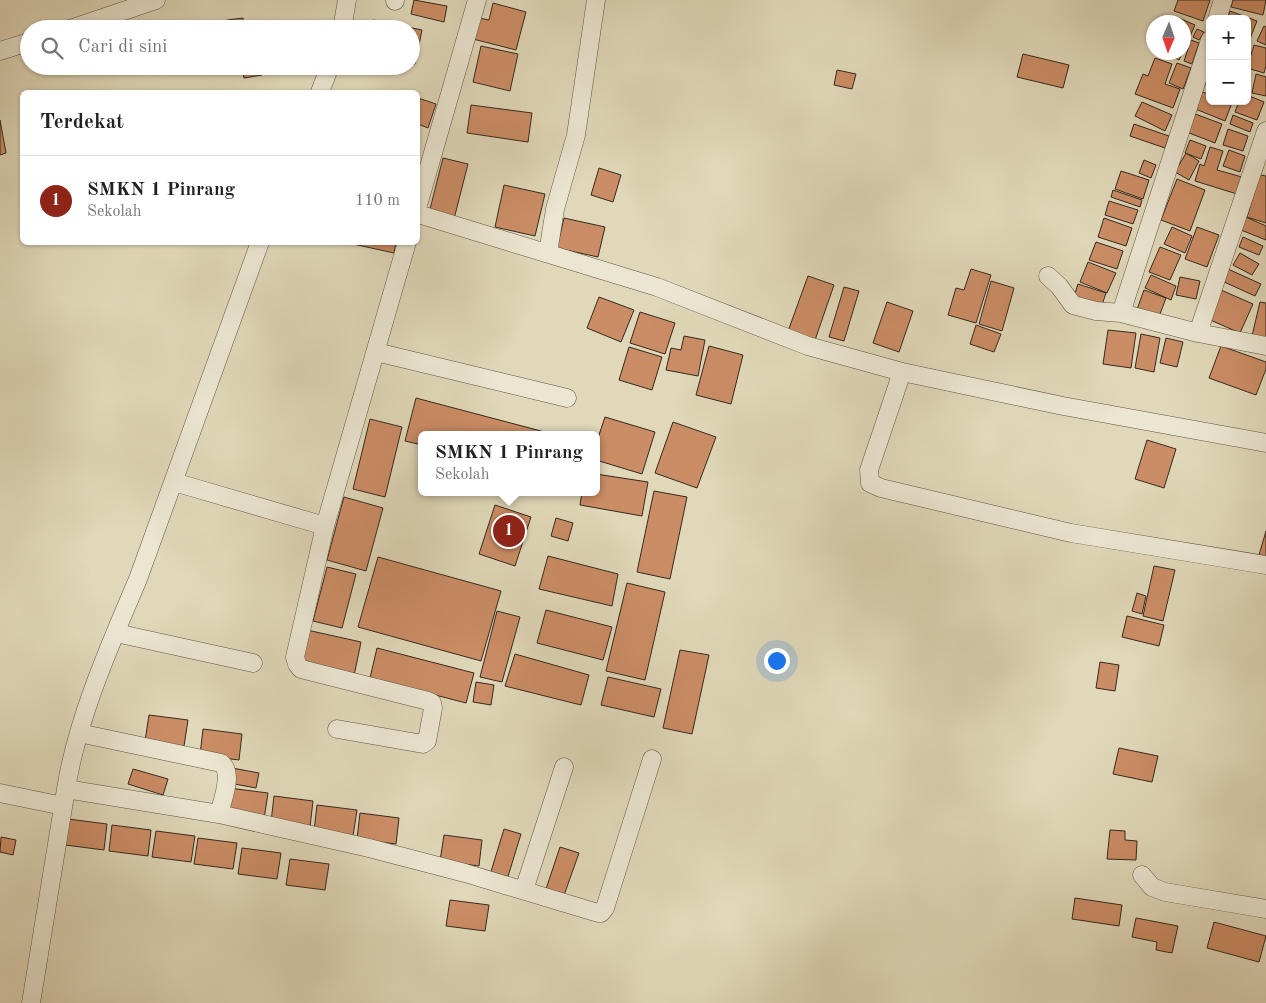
<!DOCTYPE html>
<html lang="id">
<meta charset="utf-8">
<style>
:root{--surface:#fff;--page:#f2f2f2;--text:#202124;--muted:#757577;--line:#e0e0e0;--accent:#8f2418}
body{margin:0;font-family:"Old Standard TT",serif;background:var(--page);color:var(--text)}
.controls{position:absolute;right:15px;top:15px;display:grid;overflow:hidden;border-radius:8px;box-shadow:0 1px 4px #0004}
.controls button{width:45px;height:45px;display:grid;place-items:center;padding:0;border:0;border-bottom:1px solid var(--line);background:var(--surface);color:var(--text);font:25px sans-serif}
.compass{position:absolute;left:1146px;top:15px;width:45px;height:45px;border-radius:50%;background:var(--surface);box-shadow:0 1px 4px #0004;rotate:182deg}
.you{position:absolute;left:776px;top:660px;width:18px;height:18px;margin:-12px;border:4px solid #fff;border-radius:50%;background:#1a73e8;box-shadow:0 0 0 8px #1a73e833}
.badge{display:grid;place-items:center;width:32px;height:32px;border-radius:50%;background:var(--accent);color:#fff;font-size:16px;font-weight:700}
.pin{position:absolute;translate:-50% -50%;border:2px solid #fff;box-shadow:0 1px 5px #0006}
.popup{position:absolute;left:418px;top:431px;width:182px;height:65px;box-sizing:border-box;display:grid;place-content:center;border-radius:8px;background:var(--surface);filter:drop-shadow(0 1px 4px #0005);font-size:16px;white-space:nowrap;color:var(--muted)}
.popup b{font-size:19px;color:var(--text)}
.popup::after{content:'';position:absolute;left:50%;top:100%;margin-left:-10px;border:10px solid transparent;border-top-color:var(--surface)}
.list{margin:0;padding:0;list-style:none}
h2{display:flex;justify-content:space-between;align-items:center;height:65px;margin:0;padding:0 20px;font-size:21px}
h2 small{font-size:16px;font-weight:400;color:var(--muted)}
.list li{display:grid;grid-template-columns:32px 1fr auto;gap:15px;align-items:center;box-sizing:border-box;height:90px;padding:0 20px;border-top:1px solid var(--line)}
.list b{display:block;font-size:19px;white-space:nowrap}
.list p{margin:0;font-size:16px;white-space:nowrap;color:var(--muted)}
.list em{font-size:16px;font-style:normal;color:var(--muted)}
.icon{flex:none;width:28px;height:28px;fill:none;stroke:currentColor;stroke-width:2;stroke-linecap:round;stroke-linejoin:round}
.map{position:relative;flex:none;width:1266px;height:1003px;overflow:hidden}
.search{position:absolute;background:var(--surface);box-shadow:0 1px 4px #0004;left:20px;top:20px;width:400px;height:55px;display:flex;align-items:center;gap:12px;box-sizing:border-box;padding:0 18px;border-radius:28px;color:var(--muted);font-size:19px}
.panel{position:absolute;background:var(--surface);box-shadow:0 1px 4px #0004;left:20px;top:90px;width:400px;height:155px;border-radius:8px}
.map>svg:first-child{display:block}
.building{fill:#cb8d65;stroke:#342920}
.lines{fill:none;stroke-linecap:round;stroke-linejoin:round}
.minor-casing{stroke:#5f5546;stroke-width:19}
.minor{stroke:#ebe6d2;stroke-width:18}
</style>
<div class="map">
<svg width="1266" height="1003" viewBox="0 0 1266 1003">
<rect width="100%" height="100%" fill="#e0d8b9"/>
<filter id="stains"><feTurbulence type="fractalNoise" baseFrequency=".004" numOctaves="4"/><feColorMatrix values="0 0 0 0 .2 0 0 0 0 .09 0 0 0 0 .02 0 0 0 .5 -.17"/></filter>
<radialGradient id="worn" r=".72"><stop offset=".6" stop-color="#630" stop-opacity="0"/><stop offset="1" stop-color="#630" stop-opacity=".3"/></radialGradient>
<path class="building" d="M414,0L447,6L444,22L411,14Z
M1178,0H1210L1203,21L1174,11Z
M1233,0H1266L1263,15L1231,7Z
M493,3L526,12L516,50L473,39L479,18L489,20Z
M1230,11L1257,21L1247,46V19H1227Z
M243,18L244,27L228,29L227,20Z
M1179,18L1195,25L1184,50V22H1177Z
M373,20L422,30L415,64H411V29H371Z
M1264,26L1266,27V45L1257,41Z
M1197,29L1204,32L1199,40L1193,37Z
M1191,40L1199,43L1192,64L1184,61Z
M1254,45L1266,48V66L1264,73L1247,68Z
M481,46L518,54L510,91L473,82Z
M1164,52H1183L1179,60Z
M1023,54L1069,65L1063,88L1017,77Z
M1155,58L1172,64L1165,84L1180,89L1173,108L1135,94L1143,74L1148,76Z
M1177,63L1191,68L1183,89L1169,83Z
M1210,63V86L1202,83Z
M242,66H261L262,75L244,78Z
M837,70L856,74L852,89L834,85Z
M1256,74L1266,77V96L1252,93Z
M1200,91L1210,95V101H1226L1232,103L1225,121L1193,108Z
M1247,95L1264,102L1257,120L1235,112L1239,101H1247Z
M418,98L436,104L428,128L418,124Z
M1142,102L1172,115L1165,131L1135,116Z
M471,105L532,113L528,142L467,133Z
M1190,112L1222,124L1215,143L1184,131Z
M1233,115L1253,123L1250,132L1230,124Z
M0,120L6,153L0,155Z
M1134,124L1169,136L1165,148L1130,136Z
M1228,129L1248,136L1243,151L1223,145Z
M1190,140L1206,146L1201,159L1185,153Z
M1210,147L1223,151L1217,170L1242,177L1237,194L1195,181L1200,164L1204,166Z
M1229,150L1245,156L1240,172L1223,166Z
M1186,153L1199,161L1189,180L1175,172Z
M443,158L468,164L454,219L429,213Z
M1144,160L1156,165L1151,178L1139,173Z
M599,168L621,175L613,202L591,195Z
M1121,171L1149,180L1143,199L1115,189Z
M1260,175L1266,176V223L1247,217Z
M1177,179L1205,190L1190,231L1161,220Z
M504,185L545,194L535,236L495,227Z
M1113,190L1142,200L1140,207L1111,197Z
M1109,201L1138,210L1133,224L1105,215Z
M1246,217L1266,226V240L1241,230Z
M564,218L605,227L598,257L557,248Z
M1104,218L1132,228L1126,246L1098,237Z
M1172,227L1192,236L1185,253L1164,244Z
M1197,227L1219,235L1207,267L1185,259Z
M1243,237L1263,246L1259,255L1239,247Z
M344,242H396L394,253Z
M1096,242L1123,251L1117,269L1089,260Z
M1160,247L1181,255L1170,280L1149,272Z
M1240,253L1259,264L1252,275L1233,265Z
M1088,262L1116,273L1107,293L1080,282Z
M971,269L991,275L976,323L948,315L956,288L964,290Z
M1228,269L1261,284L1255,296L1222,281Z
M1151,275L1176,286L1171,300L1145,288Z
M808,276L834,285L814,343L787,334Z
M1180,277L1200,281L1196,299L1176,295Z
M991,281L1014,288L1002,331L979,324Z
M1078,284L1106,293L1100,311L1072,302Z
M844,287L859,291L844,341L829,337Z
M1144,290L1166,298L1157,322L1135,315Z
M1221,290L1253,304L1240,333L1208,319Z
M599,297L634,310L621,342L587,328Z
M887,302L913,311L899,352L873,343Z
M1260,302L1266,303V344L1251,340Z
M640,312L675,323L665,354L630,343Z
M976,325L1001,334L994,352L970,344Z
M1108,330L1136,333L1131,368L1103,364Z
M1141,334L1160,338L1154,372L1135,368Z
M684,336L705,340L698,376L666,370L671,348L681,350Z
M1166,338L1183,342L1177,367L1160,363Z
M709,346L743,355L731,404L696,395Z
M1221,346L1266,362V369L1256,395L1209,378Z
M629,347L662,357L652,390L619,380Z
M416,398L556,435H422V445L405,441Z
M605,417L655,432L642,474L596,460V444Z
M370,419L402,427L385,497L353,489Z
M673,422L716,437L697,488L655,473Z
M1147,440L1176,449L1164,488L1135,479Z
M596,474L648,482L642,516L580,505L582,492H596Z
M654,491L687,497L670,579L637,572Z
M344,497L383,508L366,571L327,560Z
M495,505L531,517L515,566L479,554Z
M556,518L573,523L568,541L551,536Z
M1266,531V557L1259,555Z
M548,556L618,574L612,606L539,589Z
M378,557L501,591L481,661L358,627Z
M1154,566L1175,570L1163,621L1143,616Z
M327,567L356,574L342,628L313,621Z
M627,583L665,592L645,680L606,671Z
M1137,593L1146,596L1142,614L1132,611Z
M546,610L612,627L603,660L537,643Z
M497,611L520,617L502,682L480,677Z
M1127,616L1164,625L1159,646L1122,637Z
M307,630L361,642L354,676L299,664Z
M377,648L474,673L466,703L370,678Z
M680,650L709,655L692,734L663,728Z
M515,654L589,675L581,705L505,686Z
M1100,662L1119,665L1115,691L1096,688Z
M608,677L661,689L654,717L601,705Z
M476,682L494,685L491,705L473,702Z
M149,715L188,720L184,746L145,741Z
M203,729L242,734L239,760L200,755Z
M1119,748L1158,756L1152,782L1113,774Z
M232,768L259,773L256,788L229,783Z
M133,769L168,779L163,795L128,784Z
M229,788L268,793L264,819L225,814Z
M274,796L313,801L310,827L271,822Z
M317,805L357,810L353,836L314,831Z
M360,813L399,818L396,844L357,839Z
M68,819L107,824L104,850L65,845Z
M112,825L151,830L148,856L109,851Z
M504,829L521,834L506,883L489,878Z
M1110,830L1125,831V840L1137,841L1136,860L1107,859Z
M156,831L195,836L191,862L152,857Z
M444,835L482,840L479,866L440,861Z
M1,837L16,840L13,855L0,852Z
M198,838L237,843L233,869L194,864Z
M560,847L579,853L562,901L544,895Z
M242,848L281,853L277,879L238,874Z
M290,859L329,864L325,890L286,885Z
M1075,898L1122,905L1119,926L1072,919Z
M450,900L489,905L485,931L446,926Z
M1136,918L1178,926L1172,953L1156,950L1157,942L1132,937Z
M1214,922L1266,936L1259,962L1207,948Z"/>
<g class="lines">
<defs>
<path id="minor" d="M395,0V1
M1217,19L1223,0
M70,29L156,0
M342,29L347,0
M0,51L29,42
M320,92L330,66
M418,205L477,0
M418,214L657,287L808,346L902,372L1063,406L1266,443
M260,242L138,579C110,645 77,719 66,789L219,814L369,848L465,873L598,913H601L605,908L652,759
M548,253L555,209L576,135L596,0
M1048,276L1059,286L1073,305L1096,311L1121,313L1198,333L1266,346
M1121,313L1210,40
M1198,333L1266,131
M376,352L567,398
M902,372L869,470L870,483L881,488L1071,533L1266,565
M174,482L325,526
M116,633L253,663
M337,729L423,744L427,741L433,708L432,703L428,701L301,669L297,664L295,657L325,526L407,242
M79,733L221,763C234,773 222,801 219,814
M0,793L63,806
M1142,875L1152,887L1165,892L1266,909
M524,890L564,767
M31,1003L66,789"/>
</defs>
<use href="#minor" class="minor-casing"/>
<use href="#minor" class="minor"/>
</g>
<rect width="100%" height="100%" filter="url(#stains)"/>
<rect width="100%" height="100%" fill="url(#worn)"/>
</svg>
<div class="controls">
<button>+</button>
<button>−</button>
</div>
<svg class="compass" viewBox="-18 -18 36 36"><path d="M0-13l5 13h-10z" fill="#e53935"/><path d="M0 13l5-13h-10z" fill="#757577"/></svg>
<div class="you"></div>
<div class="pin badge" style="left:509px;top:531px">1</div>
<div class="popup"><b>SMKN 1 Pinrang</b>Sekolah</div>
<div class="search"><svg class="icon" aria-label="search" viewBox="0 0 24 24"><circle cx="10" cy="10" r="6"/><path d="M15 15l6 6"/></svg>Cari di sini</div>
<section class="panel">
<h2>Terdekat<small></small></h2>
<ul class="list">
<li><span class="badge">1</span><div><b>SMKN 1 Pinrang</b><p>Sekolah</p></div><em>110 m</em></li>
</ul>
</section>
</div>
